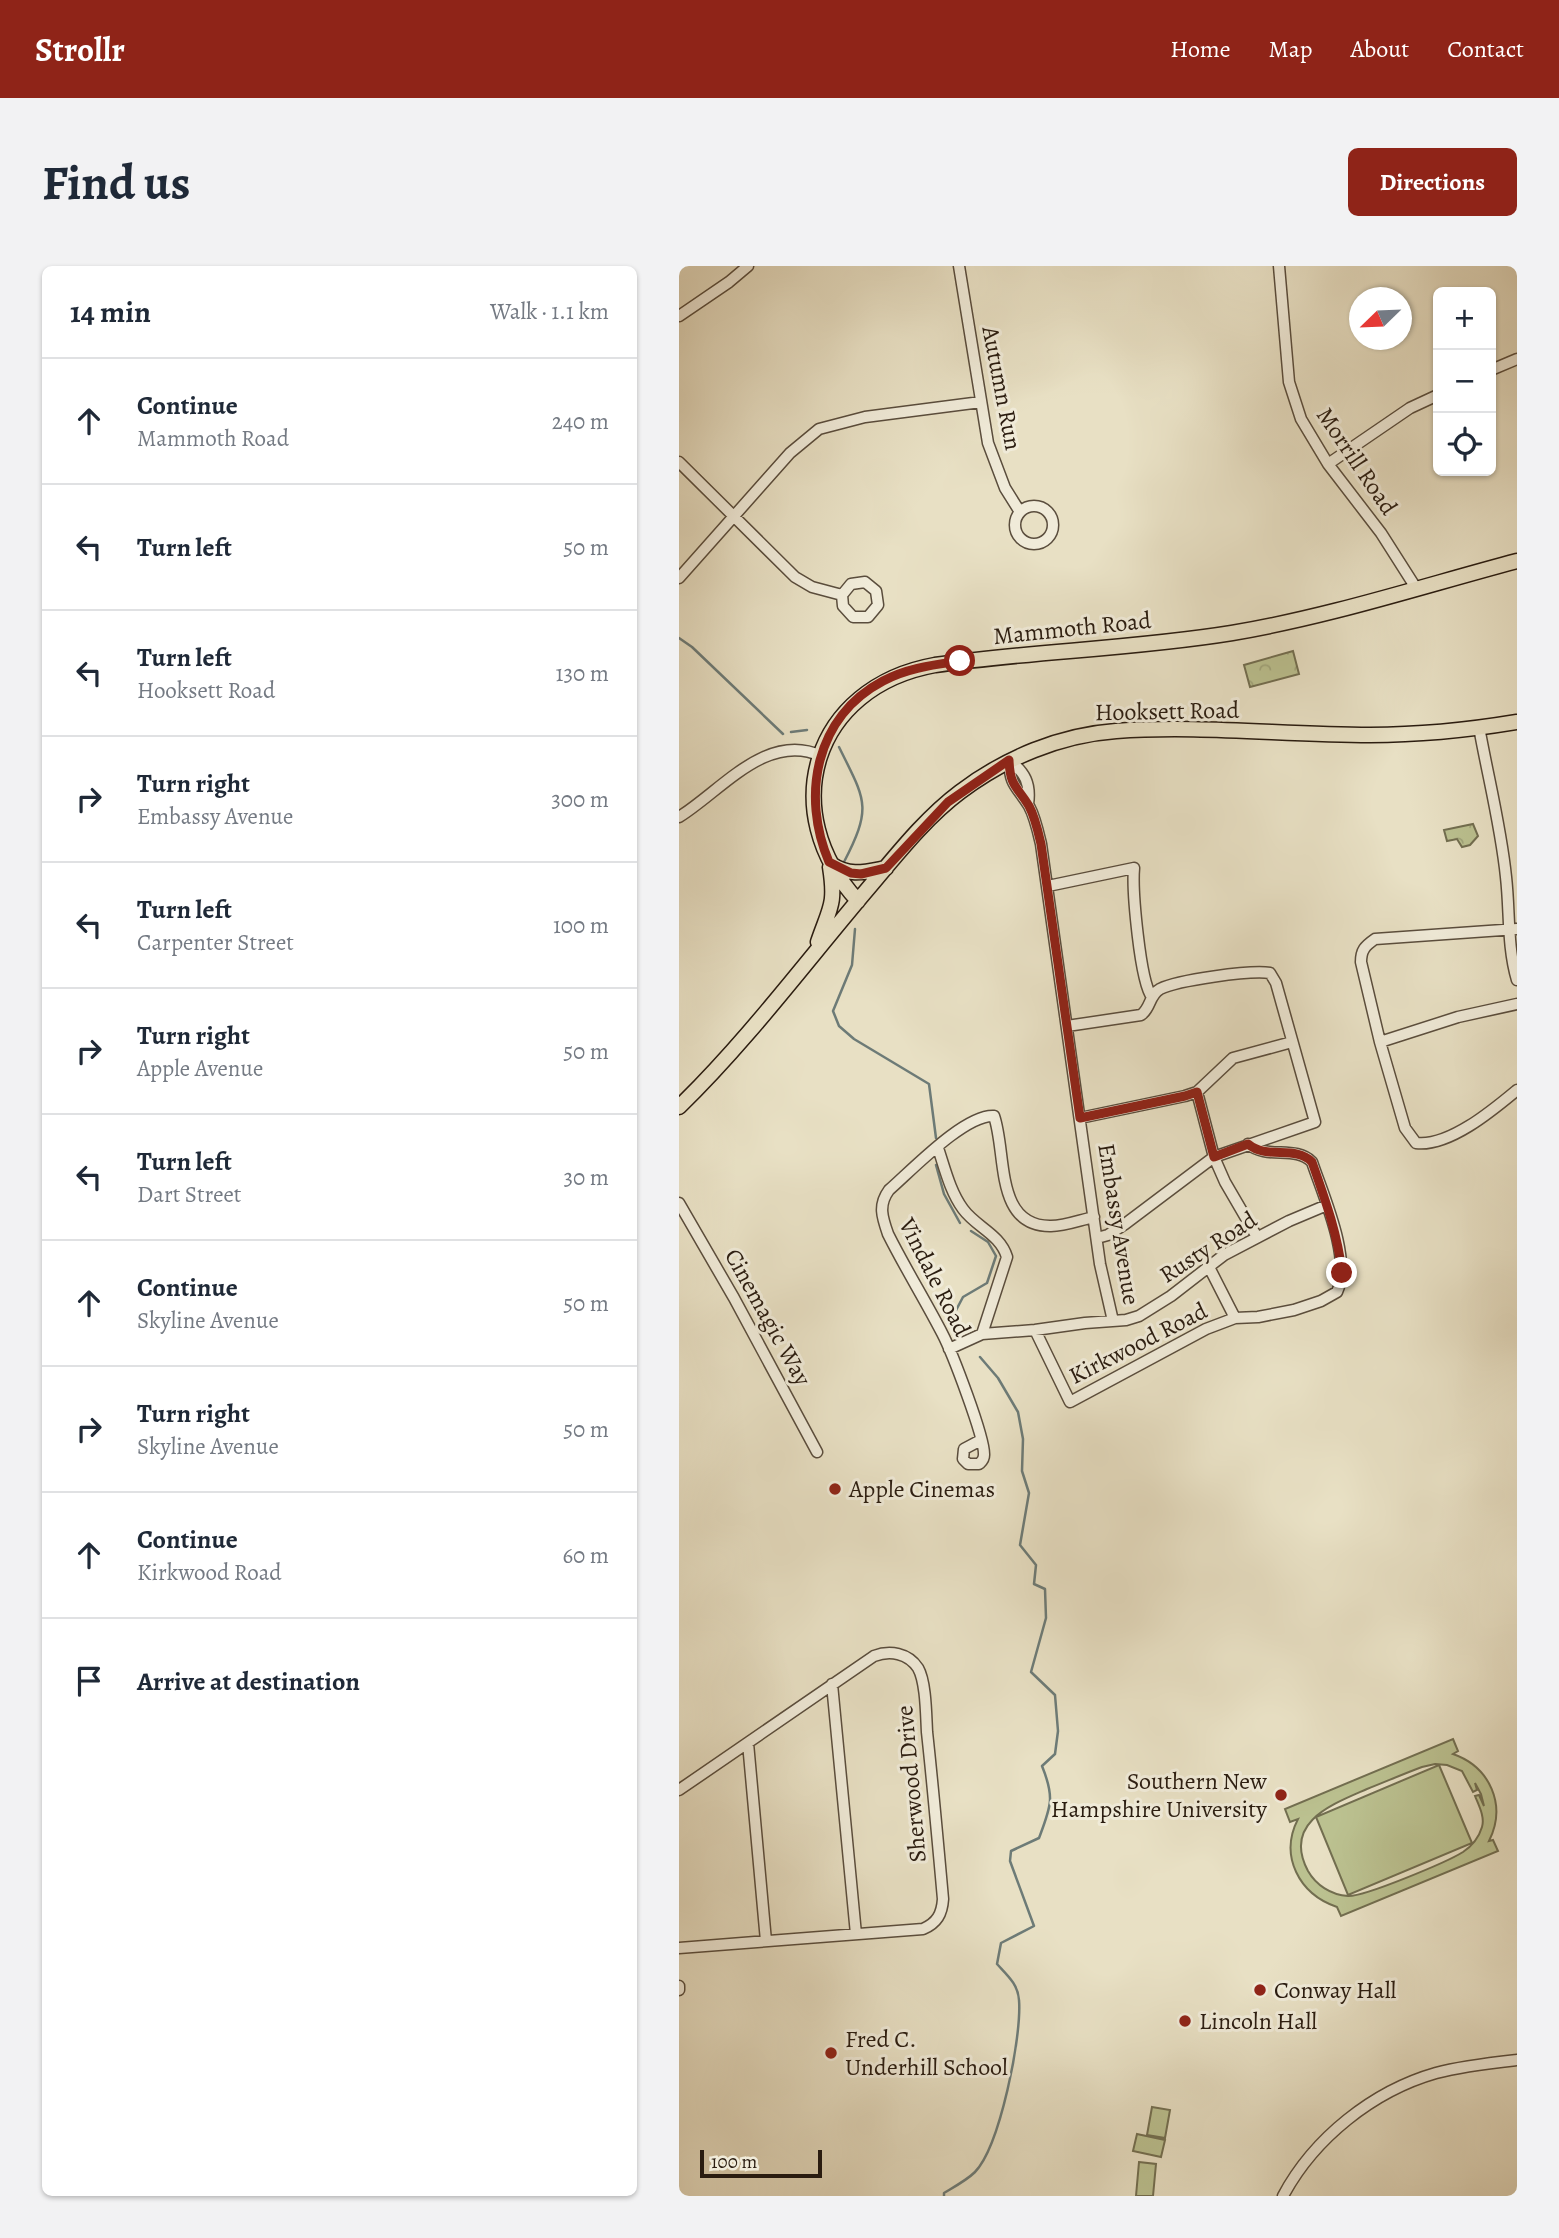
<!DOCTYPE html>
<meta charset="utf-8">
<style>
:root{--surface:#fff;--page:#f2f2f3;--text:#1f2937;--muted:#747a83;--line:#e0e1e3;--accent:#8f2418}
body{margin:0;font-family:Alegreya,serif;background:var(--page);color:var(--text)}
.controls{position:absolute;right:21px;top:21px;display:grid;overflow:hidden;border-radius:10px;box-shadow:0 2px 5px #0004}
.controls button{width:63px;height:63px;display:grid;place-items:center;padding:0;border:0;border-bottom:2px solid var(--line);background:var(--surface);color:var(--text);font:35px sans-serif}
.compass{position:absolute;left:670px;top:21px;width:63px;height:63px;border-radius:50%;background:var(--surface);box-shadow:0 2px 5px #0004;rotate:247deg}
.scale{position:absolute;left:21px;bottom:18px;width:122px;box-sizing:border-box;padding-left:7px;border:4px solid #2a1c10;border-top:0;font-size:19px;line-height:24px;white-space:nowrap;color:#2a1c10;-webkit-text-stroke:5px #f0ebd9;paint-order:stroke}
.stop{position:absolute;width:21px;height:21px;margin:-16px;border:5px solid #8f2418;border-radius:50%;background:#fff}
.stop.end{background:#8f2418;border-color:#fff;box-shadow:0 2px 7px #0008}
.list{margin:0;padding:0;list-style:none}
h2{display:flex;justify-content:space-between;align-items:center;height:91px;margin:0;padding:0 28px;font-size:30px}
h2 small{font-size:23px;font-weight:400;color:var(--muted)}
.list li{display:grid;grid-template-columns:46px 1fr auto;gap:21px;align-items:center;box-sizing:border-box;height:126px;padding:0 28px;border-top:2px solid var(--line)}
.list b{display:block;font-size:26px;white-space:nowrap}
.list p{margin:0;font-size:23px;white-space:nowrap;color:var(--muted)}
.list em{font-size:23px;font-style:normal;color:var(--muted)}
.icon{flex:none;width:38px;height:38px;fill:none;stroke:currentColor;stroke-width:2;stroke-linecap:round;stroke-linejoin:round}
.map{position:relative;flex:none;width:838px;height:1930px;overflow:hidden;border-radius:10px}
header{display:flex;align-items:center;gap:42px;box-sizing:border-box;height:98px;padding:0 35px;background:var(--accent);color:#fff}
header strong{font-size:33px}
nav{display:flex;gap:38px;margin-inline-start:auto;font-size:24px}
.intro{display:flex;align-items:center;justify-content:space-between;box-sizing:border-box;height:168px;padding:0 42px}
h1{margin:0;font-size:49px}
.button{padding:18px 32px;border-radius:10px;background:var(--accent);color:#fff;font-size:24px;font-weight:700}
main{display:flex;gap:42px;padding:0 42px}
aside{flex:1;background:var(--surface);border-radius:10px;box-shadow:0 2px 5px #0004}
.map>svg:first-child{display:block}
.forest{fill:url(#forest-crowns);stroke:#726e50;stroke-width:2}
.pitch{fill:#bbc190;stroke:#726e50;stroke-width:2;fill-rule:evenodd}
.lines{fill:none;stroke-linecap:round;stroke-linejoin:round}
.stream{stroke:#6d7b77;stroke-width:2.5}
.minor-casing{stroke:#5a4d3d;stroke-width:13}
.major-casing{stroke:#2a1c10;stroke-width:17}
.minor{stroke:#f0ebd9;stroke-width:10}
.major{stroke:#e8e0c4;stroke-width:14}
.route{stroke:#8f2418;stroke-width:9}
.poi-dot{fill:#8f2418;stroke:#f0ebd9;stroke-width:2.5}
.labels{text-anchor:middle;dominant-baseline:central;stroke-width:6;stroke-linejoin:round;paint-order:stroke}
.street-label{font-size:24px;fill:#2a1c10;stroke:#f0ebd9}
.poi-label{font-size:24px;fill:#2a1c10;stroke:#f0ebd9;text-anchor:start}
</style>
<header>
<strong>Strollr</strong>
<nav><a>Home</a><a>Map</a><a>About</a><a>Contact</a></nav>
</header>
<div class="intro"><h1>Find us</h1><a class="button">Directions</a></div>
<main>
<aside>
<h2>14 min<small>Walk · 1.1 km</small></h2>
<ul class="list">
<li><svg class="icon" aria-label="ahead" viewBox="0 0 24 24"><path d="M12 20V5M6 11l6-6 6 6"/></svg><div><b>Continue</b><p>Mammoth Road</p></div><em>240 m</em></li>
<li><svg class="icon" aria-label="left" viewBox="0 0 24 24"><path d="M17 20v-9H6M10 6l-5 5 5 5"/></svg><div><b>Turn left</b></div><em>50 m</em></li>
<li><svg class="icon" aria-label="left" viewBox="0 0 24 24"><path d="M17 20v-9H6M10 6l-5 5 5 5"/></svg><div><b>Turn left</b><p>Hooksett Road</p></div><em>130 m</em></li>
<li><svg class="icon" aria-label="right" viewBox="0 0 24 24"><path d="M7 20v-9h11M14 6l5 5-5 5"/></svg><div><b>Turn right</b><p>Embassy Avenue</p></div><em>300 m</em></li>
<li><svg class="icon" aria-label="left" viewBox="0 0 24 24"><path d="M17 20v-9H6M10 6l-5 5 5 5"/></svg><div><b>Turn left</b><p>Carpenter Street</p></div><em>100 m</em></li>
<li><svg class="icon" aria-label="right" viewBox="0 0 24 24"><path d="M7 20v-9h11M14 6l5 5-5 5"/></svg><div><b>Turn right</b><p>Apple Avenue</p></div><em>50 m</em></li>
<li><svg class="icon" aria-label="left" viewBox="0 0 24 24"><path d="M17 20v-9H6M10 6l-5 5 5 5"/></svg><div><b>Turn left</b><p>Dart Street</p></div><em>30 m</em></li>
<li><svg class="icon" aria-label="ahead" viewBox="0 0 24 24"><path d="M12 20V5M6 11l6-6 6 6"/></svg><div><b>Continue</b><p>Skyline Avenue</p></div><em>50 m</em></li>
<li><svg class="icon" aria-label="right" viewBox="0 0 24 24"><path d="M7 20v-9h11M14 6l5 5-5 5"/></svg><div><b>Turn right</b><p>Skyline Avenue</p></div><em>50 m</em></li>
<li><svg class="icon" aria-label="ahead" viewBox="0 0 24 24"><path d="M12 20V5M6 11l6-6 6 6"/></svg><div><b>Continue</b><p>Kirkwood Road</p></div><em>60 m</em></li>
<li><svg class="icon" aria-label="arrive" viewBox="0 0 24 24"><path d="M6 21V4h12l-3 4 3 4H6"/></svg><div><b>Arrive at destination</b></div></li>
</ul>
</aside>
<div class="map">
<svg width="838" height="1930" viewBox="0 0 838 1930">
<defs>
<pattern id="forest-crowns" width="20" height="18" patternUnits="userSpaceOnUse" patternTransform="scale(1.75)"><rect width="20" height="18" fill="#bbc190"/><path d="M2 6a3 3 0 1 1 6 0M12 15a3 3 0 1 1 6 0" fill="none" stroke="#a1a57b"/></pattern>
</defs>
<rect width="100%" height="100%" fill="#e8e0c4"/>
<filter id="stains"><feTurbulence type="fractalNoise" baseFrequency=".00286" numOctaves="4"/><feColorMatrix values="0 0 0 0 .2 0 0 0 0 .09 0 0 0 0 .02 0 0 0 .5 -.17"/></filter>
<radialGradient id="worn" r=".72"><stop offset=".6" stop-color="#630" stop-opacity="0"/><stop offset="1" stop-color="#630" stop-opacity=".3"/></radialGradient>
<path class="forest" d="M614,385L620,408L571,421L565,399Z
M794,558L799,570L791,579L783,581L778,573L768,575L765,564Z"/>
<path class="pitch" d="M774,1473L779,1485L774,1488C811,1501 828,1539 810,1575L814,1574L819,1585L662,1650L658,1641C620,1628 600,1590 619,1553L611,1556L606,1543ZM756,1498L768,1499L783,1505L794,1526L798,1524L796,1517L802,1528L805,1540L800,1529L796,1530C800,1540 806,1551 803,1561C800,1571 793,1580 784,1586C768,1596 685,1631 669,1630C652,1629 637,1619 629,1605C603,1556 654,1538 688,1523C706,1516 724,1508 743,1501Z
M760,1499L793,1577L669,1629L637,1551Z
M473,1841L491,1844L486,1872L468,1869Z
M458,1868L486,1874L482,1891L454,1885Z
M460,1896L477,1898L474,1930H457Z"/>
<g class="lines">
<path class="stream" d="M0,372L13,381L104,468
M112,466L128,464
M160,481C186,534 194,540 165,596
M176,663L173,699L154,745L160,760L175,773L250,818L257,872
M257,899L265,928L281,957
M281,1067L274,1050L284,1031L308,1017L317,990L309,976L292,965
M265,1930V1927C275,1921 288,1914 296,1906C321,1880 343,1770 340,1734C339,1718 328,1709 318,1698L322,1677L355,1660L331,1595L332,1585L360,1572C372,1540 376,1532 363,1500L376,1488L379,1465L376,1429L352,1406L367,1352L366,1323L355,1318L357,1299L341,1279L350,1227L343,1205L344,1173L339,1146L319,1112L301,1091"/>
<defs>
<path id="minor" d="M280,0L309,177L326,222L341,246
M600,0L610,116L622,153L649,198L702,267L737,322
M0,50L50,16L69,0
M812,104L838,93
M0,196L116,311L133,321L163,329L172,318L186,316L197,325L199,339L189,351H174L164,340L163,329
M649,198L731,142L759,129
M336 259a19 19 0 1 1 38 0a19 19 0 1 1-38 0Z
M0,312L111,187L140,163L186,151L302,136
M800,461C809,511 822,561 827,611C831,646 828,680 838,714
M330,494C331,521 338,520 350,540C356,551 359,565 362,578L421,998L434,1055
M330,494C346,506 352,518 349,538
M0,551C42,525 88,465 142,490
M369,620L455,602C453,624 461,716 473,731
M838,663L696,673C686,680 682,684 682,696L701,776L726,862L737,877C770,881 814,844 838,824
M388,760L462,749C472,742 470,729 481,723C499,714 571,704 591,707L597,717L636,856L535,891L446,958L429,969L418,972
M701,776L779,751L838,738
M518,826L535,891L546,916L578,971
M401,852L506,830L518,826L554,792L613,776
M259,882C266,903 271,925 284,943C297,961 321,968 328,991L303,1068
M0,937L55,1032L138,1186
M530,1001L556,1052
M356,1064L391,1136L527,1063L556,1052L579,1051L615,1044L642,1035L658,1026C673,993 644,929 633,896C616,879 589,894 569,878
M270,1083L303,1068L356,1064L406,1057L447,1054L460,1050L492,1030L545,989L610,955L648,939
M302,1174L285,1183L284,1193L289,1198H300C303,1195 305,1194 305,1189C306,1172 273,1086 263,1067C246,1034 226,1002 209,968C203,951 199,939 210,924C233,904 286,848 315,850C328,887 315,961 372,960C386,960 401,954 415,951
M153,1418L177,1668
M69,1477L87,1675
M0,1524L195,1390C211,1384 229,1387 239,1402C247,1416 247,1448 248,1466C254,1521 259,1577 264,1633C263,1648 258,1657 244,1663L0,1682
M0,1720V1724
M604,1930C635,1872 694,1825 757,1807C783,1800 811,1797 838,1794"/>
<path id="major" d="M152,598C171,611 186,606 207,602
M179,635C96,545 134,421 256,399C354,385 455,383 553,367C649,351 744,320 838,295
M139,676C151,641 157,639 151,601
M0,841C67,776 126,697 187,625C216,591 245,553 281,526C326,492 381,469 437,465C521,459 606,469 691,469C740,469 790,464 838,456"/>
</defs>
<use href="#minor" class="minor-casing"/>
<use href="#major" class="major-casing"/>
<use href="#minor" class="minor"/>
<use href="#major" class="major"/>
</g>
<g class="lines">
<path class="route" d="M281,395C254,399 228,402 204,415C136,451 122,530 150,596L172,607L182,608L207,602L269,536L330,494C331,521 338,520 350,540C356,551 359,565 362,578L401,852L506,830L518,826L535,891L569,878C588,894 616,879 633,896C646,933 659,969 663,1007"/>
</g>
<g class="poi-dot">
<circle cx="156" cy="1223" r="7"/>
<circle cx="602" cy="1529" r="7"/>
<circle cx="581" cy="1724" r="7"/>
<circle cx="506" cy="1755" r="7"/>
<circle cx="152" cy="1787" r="7"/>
</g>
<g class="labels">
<g class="street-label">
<text transform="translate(323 122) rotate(79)">Autumn Run</text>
<text transform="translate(678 195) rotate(56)">Morrill Road</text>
<text transform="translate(393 362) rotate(-6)">Mammoth Road</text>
<text transform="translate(488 445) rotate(-1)">Hooksett Road</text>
<text transform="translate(440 958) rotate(81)">Embassy Avenue</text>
<text transform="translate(529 981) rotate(-33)">Rusty Road</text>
<text transform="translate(256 1011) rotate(63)">Vindale Road</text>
<text transform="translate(89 1051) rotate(61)">Cinemagic Way</text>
<text transform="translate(459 1077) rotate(-27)">Kirkwood Road</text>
<text transform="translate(232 1518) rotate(-95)">Sherwood Drive</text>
</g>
<g class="poi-label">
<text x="170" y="1223">Apple Cinemas</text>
<text x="588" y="1515" text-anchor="end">Southern New<tspan x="588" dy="28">Hampshire University</tspan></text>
<text x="595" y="1724">Conway Hall</text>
<text x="520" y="1755">Lincoln Hall</text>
<text x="166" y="1773">Fred C.<tspan x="166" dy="28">Underhill School</tspan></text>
</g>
</g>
<rect width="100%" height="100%" filter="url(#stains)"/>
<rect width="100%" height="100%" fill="url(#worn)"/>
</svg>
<div class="controls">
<button>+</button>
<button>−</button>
<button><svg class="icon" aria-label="locate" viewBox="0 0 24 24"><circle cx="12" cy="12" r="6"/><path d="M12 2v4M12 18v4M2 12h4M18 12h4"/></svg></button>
</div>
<svg class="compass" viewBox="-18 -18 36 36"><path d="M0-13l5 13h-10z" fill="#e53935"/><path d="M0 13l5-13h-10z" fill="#747a83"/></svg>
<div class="scale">100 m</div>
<div class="stop" style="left:281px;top:395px"></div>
<div class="stop end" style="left:663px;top:1007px"></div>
</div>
</main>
